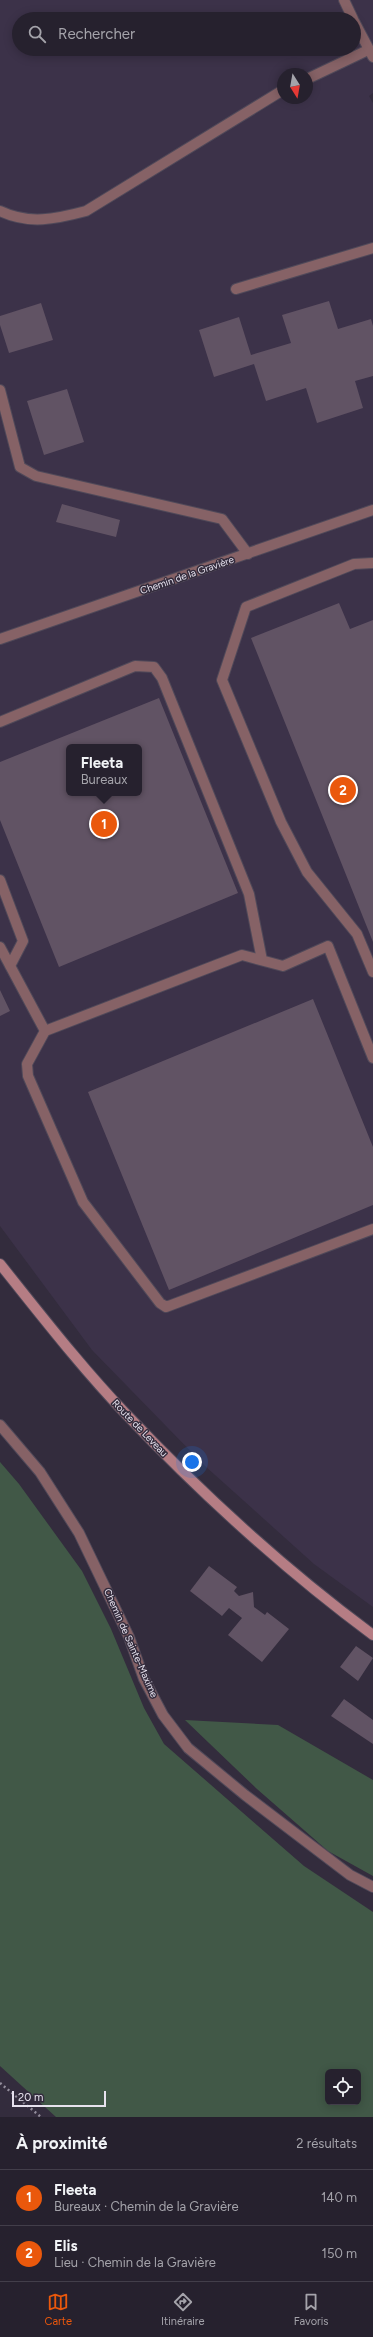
<!DOCTYPE html>
<html lang="fr">
<meta charset="utf-8">
<style>
:root{--surface:#26212e;--page:#2e2936;--text:#f1f3f6;--muted:#a4a3aa;--line:#423e4a;--accent:#ea580c}
body{margin:0;font-family:Figtree,sans-serif;background:var(--page);color:var(--text)}
.controls{position:absolute;right:12px;bottom:12px;display:grid;overflow:hidden;border-radius:6px;box-shadow:0 2px 10px #0003}
.controls button{width:36px;height:36px;display:grid;place-items:center;padding:0;border:0;border-bottom:1px solid var(--line);background:var(--surface);color:var(--text);font:20px sans-serif}
.compass{position:absolute;left:277px;top:68px;width:36px;height:36px;border-radius:50%;background:var(--surface);box-shadow:0 2px 10px #0003;rotate:169deg}
.scale{position:absolute;left:12px;bottom:10px;width:94px;box-sizing:border-box;padding-left:4px;border:2px solid #e7e2ee;border-top:0;font-size:11px;line-height:14px;white-space:nowrap;color:#e7e2ee;-webkit-text-stroke:3px #332c3d;paint-order:stroke}
.you{position:absolute;left:192px;top:1462px;width:14px;height:14px;margin:-10px;border:3px solid #fff;border-radius:50%;background:#1a73e8;box-shadow:0 0 0 6px #1a73e833}
.badge{display:grid;place-items:center;width:26px;height:26px;border-radius:50%;background:var(--accent);color:#fff;font-size:13px;font-weight:700}
.pin{position:absolute;translate:-50% -50%;border:2px solid #fff;box-shadow:0 1px 4px #0006}
.popup{position:absolute;left:66px;top:744px;width:76px;height:52px;box-sizing:border-box;display:grid;place-content:center;border-radius:6px;background:var(--surface);filter:drop-shadow(0 1px 3px #0005);font-size:13px;white-space:nowrap;color:var(--muted)}
.popup b{font-size:15px;color:var(--text)}
.popup::after{content:'';position:absolute;left:50%;top:100%;margin-left:-8px;border:8px solid transparent;border-top-color:var(--surface)}
.list{margin:0;padding:0;list-style:none}
h2{display:flex;justify-content:space-between;align-items:center;height:52px;margin:0;padding:0 16px;font-size:17px}
h2 small{font-size:13px;font-weight:400;color:var(--muted)}
.list li{display:grid;grid-template-columns:26px 1fr auto;gap:12px;align-items:center;box-sizing:border-box;height:56px;padding:0 16px;border-top:1px solid var(--line)}
.list b{display:block;font-size:15px;white-space:nowrap}
.list p{margin:0;font-size:13px;white-space:nowrap;color:var(--muted)}
.list em{font-size:13px;font-style:normal;color:var(--muted)}
.icon{flex:none;width:22px;height:22px;fill:none;stroke:currentColor;stroke-width:2;stroke-linecap:round;stroke-linejoin:round}
.map{position:relative;flex:none;width:373px;height:2117px;overflow:hidden}
.search{position:absolute;background:var(--surface);box-shadow:0 2px 10px #0003;left:12px;right:12px;top:12px;height:44px;display:flex;align-items:center;gap:10px;box-sizing:border-box;padding:0 14px;border-radius:22px;color:var(--muted);font-size:15px}
.sheet{height:164px;background:var(--surface)}
nav{display:flex;justify-content:space-around;align-items:center;box-sizing:border-box;height:56px;border-top:1px solid var(--line);background:var(--surface);font-size:11px;color:var(--muted)}
nav a{display:grid;justify-items:center;gap:2px}
nav .on{color:var(--accent)}
.map>svg:first-child{display:block}
.built{fill:#3c3249;fill-rule:evenodd}
.green{fill:#415847;fill-rule:evenodd}
.building{fill:#615364;fill-rule:evenodd}
.lines{fill:none;stroke-linecap:round;stroke-linejoin:round}
.lane-casing{stroke:#504959;stroke-width:12}
.street-casing{stroke:#504959;stroke-width:12}
.secondary-casing{stroke:#504959;stroke-width:12}
.path{stroke:#938d9c;stroke-width:2.5;stroke-dasharray:2 3;stroke-linecap:butt}
.lane{stroke:#866266;stroke-width:10}
.street{stroke:#866266;stroke-width:10}
.secondary{stroke:#b57d84;stroke-width:10}
.labels{text-anchor:middle;dominant-baseline:central;stroke-width:3;stroke-linejoin:round;paint-order:stroke}
.street-label{font-size:10px;fill:#e7e2ee;stroke:#332c3d}
</style>
<div class="map">
<svg width="373" height="2117" viewBox="0 0 373 2117">
<rect width="100%" height="100%" fill="#332c3d"/>
<path class="built" d="M0,0H373V93L369,96L373,103V1607L314,1564L205,1466L92,1350L0,1226ZM19,19H354V49H19ZM283,74H307V98H283ZM69,747H139V793H69Z"/>
<path class="green" d="M0,1462L19,1484L82,1571L111,1629L144,1708L164,1744L304,1866L373,1912V2117H56L0,2066ZM328,2072H358V2102H328Z
M185,1720L278,1725L373,1780V1876L328,1851L257,1789Z"/>
<path class="building" d="M329,301L338,329L371,319L373,326V376L355,381L363,408L317,423L306,388L266,401L254,364L214,377L199,330L239,317L251,355L291,343L282,315Z
M41,303L53,340L9,353L0,325V316Z
M67,389L84,442L44,455L27,401Z
M62,504L120,520L116,537L56,522Z
M339,603L350,629L373,620V942L251,638Z
M159,698L238,893L59,967L0,820V762ZM69,747H139V793H69Z
M0,990L10,1011L0,1016Z
M313,999L373,1147V1205L169,1290L88,1092Z
M209,1566L237,1587L234,1591L239,1596L253,1592L254,1607L265,1615L267,1612L289,1629L262,1662L228,1635L242,1618L229,1608L222,1616L190,1591Z
M356,1646L373,1658L358,1681L340,1667Z
M344,1699L373,1720V1744L331,1716Z"/>
<g class="lines">
<defs>
<path id="lane" d="M307,79L368,50
M0,211C29,225 56,219 86,211L283,90
M236,289L373,248
M0,390L20,467L36,476L222,519L248,554
M373,563L354,564L246,607L222,680L281,822L307,872L357,934L373,972
M0,722L135,666L154,667L162,678L249,894L262,960
M0,880L23,941L10,966
M0,947L45,1031
M373,1058L328,946L283,966L242,955L45,1031L27,1064L28,1076L83,1202L160,1303L166,1307L373,1229"/>
<path id="street" d="M344,0L353,19
M354,21L373,57
M0,639L373,510
M0,1425L40,1472L79,1533L129,1637L144,1679L163,1715L188,1748L245,1795L350,1875L373,1887"/>
<path id="secondary" d="M0,1264C41,1315 81,1367 126,1414C202,1494 284,1569 373,1635"/>
</defs>
<use href="#lane" class="lane-casing"/>
<use href="#street" class="street-casing"/>
<use href="#secondary" class="secondary-casing"/>
<path class="path" d="M0,2083L41,2117"/>
<use href="#lane" class="lane"/>
<use href="#street" class="street"/>
<use href="#secondary" class="secondary"/>
</g>
<g class="labels">
<g class="street-label">
<text transform="translate(187 575) rotate(-19)">Chemin de la Gravière</text>
<text transform="translate(140 1428) rotate(46)">Route de Leveau</text>
<text transform="translate(131 1643) rotate(66)">Chemin de Sainte-Maxime</text>
</g>
</g>
</svg>
<div class="controls">
<button><svg class="icon" aria-label="locate" viewBox="0 0 24 24"><circle cx="12" cy="12" r="6"/><path d="M12 2v4M12 18v4M2 12h4M18 12h4"/></svg></button>
</div>
<svg class="compass" viewBox="-18 -18 36 36"><path d="M0-13l5 13h-10z" fill="#e53935"/><path d="M0 13l5-13h-10z" fill="#a4a3aa"/></svg>
<div class="scale">20 m</div>
<div class="you"></div>
<div class="pin badge" style="left:104px;top:824px">1</div>
<div class="popup"><b>Fleeta</b>Bureaux</div>
<div class="pin badge" style="left:343px;top:790px">2</div>
<div class="search"><svg class="icon" aria-label="search" viewBox="0 0 24 24"><circle cx="10" cy="10" r="6"/><path d="M15 15l6 6"/></svg>Rechercher</div>
</div>
<section class="sheet">
<h2>À proximité<small>2 résultats</small></h2>
<ul class="list">
<li><span class="badge">1</span><div><b>Fleeta</b><p>Bureaux · Chemin de la Gravière</p></div><em>140 m</em></li>
<li><span class="badge">2</span><div><b>Elis</b><p>Lieu · Chemin de la Gravière</p></div><em>150 m</em></li>
</ul>
</section>
<nav>
<a class="on"><svg class="icon" aria-label="map" viewBox="0 0 24 24"><path d="M3 6l6-2 6 2 6-2v14l-6 2-6-2-6 2zM9 4v14M15 6v14"/></svg>Carte</a>
<a><svg class="icon" aria-label="directions" viewBox="0 0 24 24"><path d="M12 3l9 9-9 9-9-9zM9 14v-3h6M13 9l2 2-2 2"/></svg>Itinéraire</a>
<a><svg class="icon" aria-label="saved" viewBox="0 0 24 24"><path d="M7 4h10v16l-5-4-5 4z"/></svg>Favoris</a>
</nav>
